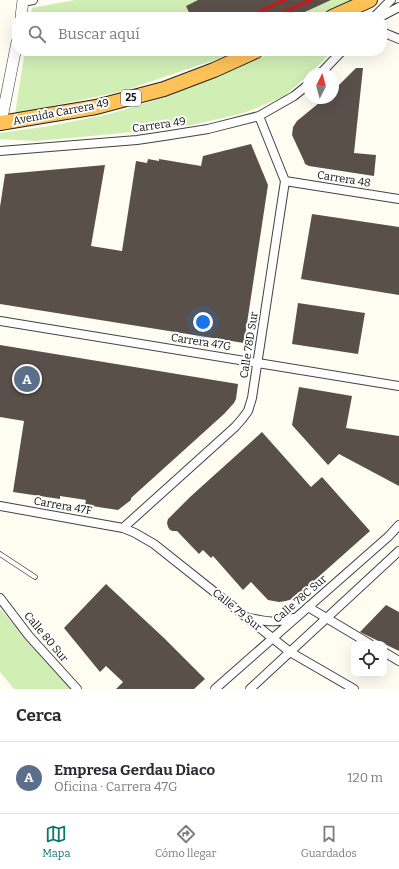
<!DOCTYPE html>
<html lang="es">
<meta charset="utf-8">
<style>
:root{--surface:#fff;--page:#f7f7f7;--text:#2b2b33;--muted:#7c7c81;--line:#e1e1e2;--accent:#0f766e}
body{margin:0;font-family:Bitter,serif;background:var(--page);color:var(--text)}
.controls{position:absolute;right:12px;bottom:12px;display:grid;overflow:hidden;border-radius:8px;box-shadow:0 4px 16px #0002}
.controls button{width:36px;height:36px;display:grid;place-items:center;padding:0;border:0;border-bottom:1px solid var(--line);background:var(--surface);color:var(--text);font:20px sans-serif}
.compass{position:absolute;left:303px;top:68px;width:36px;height:36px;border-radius:50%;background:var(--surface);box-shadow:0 4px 16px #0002;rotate:6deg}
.you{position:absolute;left:203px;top:322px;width:14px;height:14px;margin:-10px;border:3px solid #fff;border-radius:50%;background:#1a73e8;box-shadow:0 0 0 6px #1a73e833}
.badge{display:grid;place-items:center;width:26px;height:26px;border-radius:50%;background:var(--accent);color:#fff;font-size:13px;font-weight:700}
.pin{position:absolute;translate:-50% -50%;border:2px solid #fff;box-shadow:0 1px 4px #0006}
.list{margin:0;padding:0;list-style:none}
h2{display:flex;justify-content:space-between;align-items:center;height:52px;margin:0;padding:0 16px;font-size:17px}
h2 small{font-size:13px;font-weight:400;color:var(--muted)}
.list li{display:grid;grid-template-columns:26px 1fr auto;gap:12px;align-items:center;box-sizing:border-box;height:72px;padding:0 16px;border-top:1px solid var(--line)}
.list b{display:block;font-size:15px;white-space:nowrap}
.list p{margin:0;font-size:13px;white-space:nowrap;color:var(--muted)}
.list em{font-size:13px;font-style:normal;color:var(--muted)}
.icon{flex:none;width:22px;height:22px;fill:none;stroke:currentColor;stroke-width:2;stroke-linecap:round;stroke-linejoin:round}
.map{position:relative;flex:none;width:399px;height:689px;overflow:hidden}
.search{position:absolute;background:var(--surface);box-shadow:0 4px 16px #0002;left:12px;right:12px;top:12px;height:44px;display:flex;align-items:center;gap:10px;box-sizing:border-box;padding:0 14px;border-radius:16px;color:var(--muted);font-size:15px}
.sheet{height:124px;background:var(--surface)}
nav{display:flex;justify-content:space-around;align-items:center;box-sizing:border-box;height:56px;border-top:1px solid var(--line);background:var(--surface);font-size:11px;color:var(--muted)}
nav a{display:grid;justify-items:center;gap:2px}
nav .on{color:var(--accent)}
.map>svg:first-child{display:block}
.green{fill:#d1eeb5}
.building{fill:#59504a}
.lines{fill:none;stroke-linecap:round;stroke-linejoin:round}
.service-casing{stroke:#424242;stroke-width:5.5}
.minor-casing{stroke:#424242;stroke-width:10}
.tertiary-casing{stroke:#424242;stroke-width:12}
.trunk-casing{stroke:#202020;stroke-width:16}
.service{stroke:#fff;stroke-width:4}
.minor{stroke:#fff;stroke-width:8}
.tertiary{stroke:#fff;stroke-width:11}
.trunk{stroke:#ffc258;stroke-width:14}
.rail{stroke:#ce1819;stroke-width:3}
.labels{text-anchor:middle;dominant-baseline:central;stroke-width:4;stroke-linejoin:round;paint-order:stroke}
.shield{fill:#fff;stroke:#575757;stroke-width:1}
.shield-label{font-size:10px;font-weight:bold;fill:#0f0f0f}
.street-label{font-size:11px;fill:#0f0f0f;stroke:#fff}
</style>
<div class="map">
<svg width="399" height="689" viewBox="0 0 399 689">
<rect width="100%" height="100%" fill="#fffdf1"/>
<path class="green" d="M75,0H198L186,6L191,17H30L32,8Z
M331,0H353L314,17H294Z
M25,51H207L209,55L218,51H237L223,57L123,91L15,114Z
M277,51H332L311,73L283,97L244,113L192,125L113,134L36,141L0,139V133L50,126L109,114L169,96Z
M0,609L71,689H14L0,672Z"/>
<path class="building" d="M198,0H331L294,17H191L186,6Z
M356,68H363L354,153L376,155L374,176L309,166L305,164L304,161L292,135L293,127L297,121L325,98H333V91Z
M251,144L268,185L244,343L0,304V207L5,174L105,165L91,246L122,251L136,161L147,163L148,159L159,161V159L201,166L203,156Z
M312,214L399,227V295L301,279Z
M298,303L365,313L358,354L292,344Z
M0,345L238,384L236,399L234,403L224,414L131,498V500L118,510L85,505L86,500L60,496V499L13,492L24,421L0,417Z
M299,387L352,396L346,428L399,436V486L339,454L328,465L292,425Z
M262,432L311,487L322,477L370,531L297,596L292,599L286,601L279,602L268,600L251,582L243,590L213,556L211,558L203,550L199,554L177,531H173L170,530L168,527L167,523L168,519L190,497Z
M106,584L164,638L205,679L194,689H116L123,682L106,666L100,672L64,628Z
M386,605L399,612V651L360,632Z"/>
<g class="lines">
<defs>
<path id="service" d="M0,554L35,577"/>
<path id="minor" d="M23,2L33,0
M374,17L391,0
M380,17L399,7
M382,32L399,39
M320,74L342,51
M0,151L137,140L164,136L208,129L259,116L294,96L309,84
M285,181L399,199
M0,321L399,386
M0,506L123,528L135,533L154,544L290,652L354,689
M123,528L235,427L242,419L248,411L252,398L285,181L259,116
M0,598L29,636L77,689
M308,607L370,644
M250,618C267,622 276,623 293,618
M384,652L399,661
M215,689L389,536L399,525
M250,689L399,551"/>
<path id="tertiary" d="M21,17L23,0
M1,123L17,42"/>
<path id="trunk" d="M332,17L370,0
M0,123L96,107L164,89L214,70L256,51"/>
</defs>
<use href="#service" class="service-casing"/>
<use href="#minor" class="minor-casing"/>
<use href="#tertiary" class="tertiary-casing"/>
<use href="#trunk" class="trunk-casing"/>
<use href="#service" class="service"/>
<use href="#minor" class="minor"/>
<use href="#tertiary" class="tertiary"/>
<use href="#trunk" class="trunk"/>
<path class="rail" d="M247,17L285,0
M272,17L311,0"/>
</g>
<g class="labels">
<rect class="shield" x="121" y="90" width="20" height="16" rx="3"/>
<g class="shield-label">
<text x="131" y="98">25</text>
</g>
<g class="street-label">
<text transform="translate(61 112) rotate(-11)">Avenida Carrera 49</text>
<text transform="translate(159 125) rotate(-8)">Carrera 49</text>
<text transform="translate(344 179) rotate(9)">Carrera 48</text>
<text transform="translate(201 342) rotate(9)">Carrera 47G</text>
<text transform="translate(249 345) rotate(-81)">Calle 78D Sur</text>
<text transform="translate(63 506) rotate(10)">Carrera 47F</text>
<text transform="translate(300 599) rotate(-41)">Calle 78C Sur</text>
<text transform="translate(237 610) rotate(39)">Calle 79 Sur</text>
<text transform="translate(46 637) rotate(50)">Calle 80 Sur</text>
</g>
</g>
</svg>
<div class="controls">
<button><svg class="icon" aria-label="locate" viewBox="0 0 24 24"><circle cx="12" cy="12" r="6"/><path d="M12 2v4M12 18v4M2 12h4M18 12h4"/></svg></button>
</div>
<svg class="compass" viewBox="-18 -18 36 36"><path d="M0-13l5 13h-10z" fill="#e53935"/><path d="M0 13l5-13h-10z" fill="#7c7c81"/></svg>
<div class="you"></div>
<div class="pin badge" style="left:27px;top:379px;background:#5c6f8a">A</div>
<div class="search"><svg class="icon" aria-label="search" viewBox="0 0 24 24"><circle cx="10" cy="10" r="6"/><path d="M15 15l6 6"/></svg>Buscar aquí</div>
</div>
<section class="sheet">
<h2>Cerca<small></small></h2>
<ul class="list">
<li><span class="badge" style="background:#5c6f8a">A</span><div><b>Empresa Gerdau Diaco</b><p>Oficina · Carrera 47G</p></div><em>120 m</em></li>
</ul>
</section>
<nav>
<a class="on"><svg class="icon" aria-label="map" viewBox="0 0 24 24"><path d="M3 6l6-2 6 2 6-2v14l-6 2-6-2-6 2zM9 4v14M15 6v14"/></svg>Mapa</a>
<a><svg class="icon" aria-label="directions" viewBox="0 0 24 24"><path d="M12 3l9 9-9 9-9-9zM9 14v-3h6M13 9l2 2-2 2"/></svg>Cómo llegar</a>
<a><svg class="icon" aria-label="saved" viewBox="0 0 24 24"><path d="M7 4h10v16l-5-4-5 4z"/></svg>Guardados</a>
</nav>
